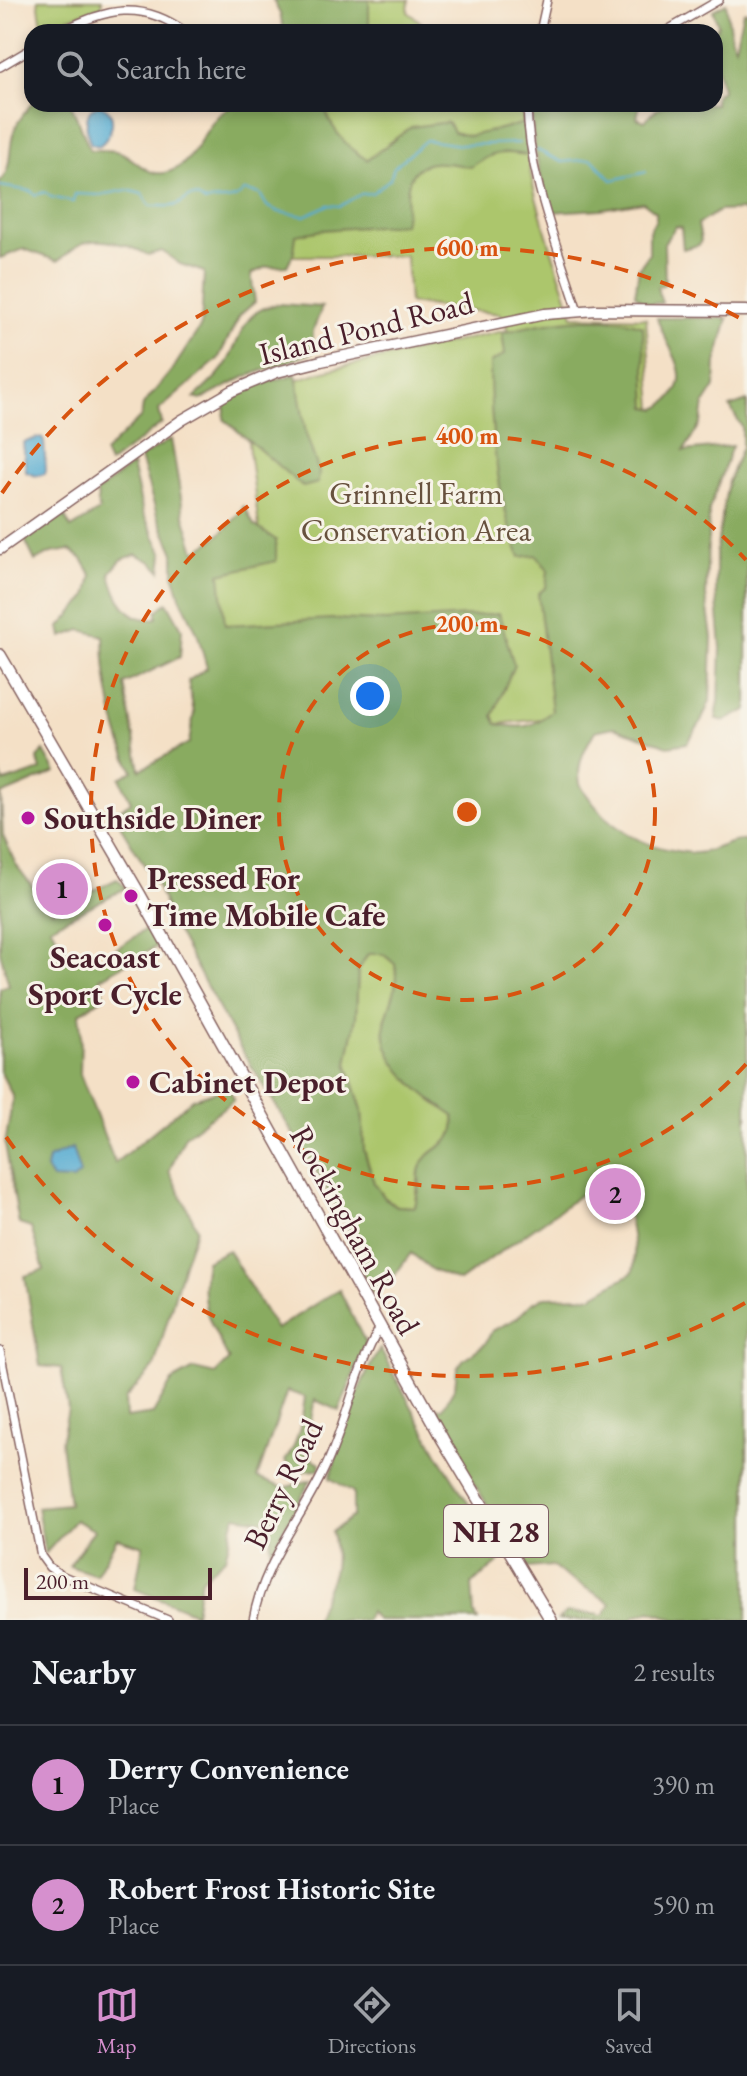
<!DOCTYPE html>
<style>
:root{--surface:#171b24;--page:#20242c;--text:#f1f3f6;--muted:#9ea1a6;--line:#363941;--accent:#d690ce}
body{margin:0;font-family:"EB Garamond",serif;background:var(--page);color:var(--text)}
.scale{position:absolute;left:24px;bottom:20px;width:188px;box-sizing:border-box;padding-left:8px;border:4px solid #4a1f2b;border-top:0;font-size:22px;line-height:28px;white-space:nowrap;color:#4a1f2b;-webkit-text-stroke:6px #f7f3e8;paint-order:stroke}
.you{position:absolute;left:370px;top:696px;width:28px;height:28px;margin:-20px;border:6px solid #fff;border-radius:50%;background:#1a73e8;box-shadow:0 0 0 12px #1a73e833}
.badge{display:grid;place-items:center;width:52px;height:52px;border-radius:50%;background:var(--accent);color:#111;font-size:26px;font-weight:700}
.pin{position:absolute;translate:-50% -50%;border:4px solid #fff;box-shadow:0 2px 8px #0006}
.list{margin:0;padding:0;list-style:none}
h2{display:flex;justify-content:space-between;align-items:center;height:104px;margin:0;padding:0 32px;font-size:34px}
h2 small{font-size:26px;font-weight:400;color:var(--muted)}
.list li{display:grid;grid-template-columns:52px 1fr auto;gap:24px;align-items:center;box-sizing:border-box;height:120px;padding:0 32px;border-top:2px solid var(--line)}
.list b{display:block;font-size:30px;white-space:nowrap}
.list p{margin:0;font-size:26px;white-space:nowrap;color:var(--muted)}
.list em{font-size:26px;font-style:normal;color:var(--muted)}
.icon{flex:none;width:44px;height:44px;fill:none;stroke:currentColor;stroke-width:2;stroke-linecap:round;stroke-linejoin:round}
.map{position:relative;flex:none;width:747px;height:1620px;overflow:hidden}
.search{position:absolute;background:var(--surface);box-shadow:0 4px 12px #0003;left:24px;right:24px;top:24px;height:88px;display:flex;align-items:center;gap:20px;box-sizing:border-box;padding:0 28px;border-radius:24px;color:var(--muted);font-size:30px}
.sheet{height:344px;background:var(--surface)}
nav{display:flex;justify-content:space-around;align-items:center;box-sizing:border-box;height:112px;border-top:2px solid var(--line);background:var(--surface);font-size:22px;color:var(--muted)}
nav a{display:grid;justify-items:center;gap:4px}
nav .on{color:var(--accent)}
.map>svg:first-child{display:block}
.green{fill:#acc66c;stroke:#7b724c;stroke-width:2}
.forest{fill:#89ab60;stroke:#6a6546;stroke-width:2;fill-rule:evenodd}
.water{fill:#55abd1;stroke:#50657e;stroke-width:2}
.lines{fill:none;stroke-linecap:round;stroke-linejoin:round}
.stream{stroke:#55abd1;stroke-width:2}
.street-casing{stroke:#866361;stroke-width:10}
.secondary-casing{stroke:#866361;stroke-width:13}
.primary-casing{stroke:#866361;stroke-width:14}
.street{stroke:#fff;stroke-width:7}
.secondary{stroke:#fff;stroke-width:10}
.primary{stroke:#fff;stroke-width:11}
.ring{fill:none;stroke:#d8530f;stroke-width:4;stroke-dasharray:14 10}
.poi-dot{fill:#b5179e;stroke:#f7f3e8;stroke-width:3}
.labels{text-anchor:middle;dominant-baseline:central;stroke-width:6;stroke-linejoin:round;paint-order:stroke}
.shield{fill:#f7f3e8;stroke:#7e5f64;stroke-width:2}
.shield-label{font-size:30px;font-weight:bold;fill:#4a1f2b}
.street-label{font-size:32px;fill:#4a1f2b;stroke:#f7f3e8}
.park-label{font-size:32px;fill:#67513e;stroke:#f7f3e8}
.poi-label{font-size:32px;font-weight:bold;fill:#4a1f2b;stroke:#f7f3e8;text-anchor:start}
.centre{fill:#d8530f;stroke:#f7f3e8;stroke-width:4}
.ring-label{font-size:24px;text-anchor:middle;font-weight:bold;fill:#d8530f;stroke:#f7f3e8;stroke-width:6;stroke-linejoin:round;paint-order:stroke}
</style>
<div class="map">
<svg width="747" height="1620" viewBox="0 0 747 1620">
<rect width="100%" height="100%" fill="#f7f3e8"/>
<filter id="ink" filterUnits="userSpaceOnUse"><feTurbulence type="fractalNoise" baseFrequency=".0125" numOctaves="2"/><feDisplacementMap in="SourceGraphic" scale="16" xChannelSelector="R" yChannelSelector="G"/><feConvolveMatrix kernelMatrix="1 2 1 2 8 2 1 2 1" color-interpolation-filters="sRGB"/></filter>
<filter id="wash" filterUnits="userSpaceOnUse"><feTurbulence type="fractalNoise" baseFrequency=".006" numOctaves="4" result="noise"/><feDisplacementMap in="SourceGraphic" scale="32" xChannelSelector="R" yChannelSelector="G"/><feGaussianBlur stdDeviation="1.8" result="paint"/><feColorMatrix in="noise" values="0 0 0 0 0 0 0 0 0 0 0 0 0 0 0 0 0 1.4 0 .05"/><feComposite in="paint" operator="in"/></filter>
<g filter="url(#wash)">
<rect width="100%" height="100%" fill="#f4e0c6"/>
<path class="green" d="M38,0H102V6L66,19L43,32Z
M369,0H409L408,12L422,23L425,32H369Z
M243,104H523C522,176 552,247 573,316L646,318L667,589L559,717L233,754L213,632L178,580L262,549L242,397L324,371L508,330L501,314L409,303L406,256H202Z
M368,954H383L395,964C398,985 393,1001 385,1021L432,1101L454,1116C459,1149 431,1142 420,1168C417,1174 418,1196 415,1207L398,1206L385,1198L374,1183L364,1150L362,1110L347,1063L356,1017L358,970Z"/>
<path class="forest" d="M273,0H369V32H284L280,14Z
M726,3L731,38L735,46L743,12L747,11V217L743,210L719,211L698,224L701,240L699,245L683,249L681,227L676,226L664,243L665,284L657,287L662,303L644,304L635,294L639,268L649,254V231L656,219V212L643,202L601,209L552,212C539,177 531,142 532,104H640L637,118L645,121C662,96 687,104 715,104V96L722,90C718,71 709,43 718,25L713,10Z
M32,103L71,104L90,150C99,150 111,149 120,152C135,158 146,176 164,173C202,166 201,114 238,104C255,100 304,104 324,104C330,129 345,146 367,160L411,127L448,122L453,132L470,136L525,123L529,156C505,150 491,152 471,167C447,163 414,154 408,186C406,199 407,211 404,224L322,230L296,235L294,252L287,266L266,267L251,274L255,302L240,315L218,359L159,410L162,423L109,464L104,453L141,417L143,405L173,369L201,326L204,272L180,264L162,251L148,255C130,245 99,235 79,245C72,249 65,256 58,261L24,249L0,258V181C13,169 8,147 14,131C17,121 26,111 32,103Z
M279,304L322,307L313,331L312,353L245,377L201,400L194,398C206,387 220,375 228,361C244,332 242,310 279,304Z
M657,318H728L716,363L715,387L704,404L701,423L684,451L732,446L709,510L706,596L712,637L710,701L701,722L687,743L668,746L614,727L595,731C586,746 576,764 580,783C581,789 589,797 593,803C618,836 654,850 694,853C712,854 728,839 747,841V1620H677L651,1611L634,1616L631,1620H558L567,1612L604,1615L611,1604C592,1589 570,1582 552,1566L528,1568L469,1476L438,1419L437,1408L442,1409L455,1387L457,1368L464,1359L485,1344L492,1331L517,1318L532,1303L544,1297L592,1296L632,1273C641,1256 622,1196 622,1172L617,1169L607,1172L572,1201L459,1281L432,1270L411,1253L387,1286L370,1293L347,1226L318,1174L241,1049L173,925L157,886L121,827L118,811L131,802L120,778L133,771C114,734 104,677 104,636L81,630L62,637L60,627L87,597L92,576L82,559L70,550L51,553L35,561L25,540L64,515L71,528L99,511L97,492L132,465L143,513L163,554L161,571L152,562L136,554L121,560L110,573C115,596 129,625 157,618V611L167,602L182,629L180,657L124,684L140,770L189,743L194,713L188,681L207,668L197,632L180,597L174,576V553L157,515L140,458L171,439L184,515L195,551C216,541 231,525 244,506L254,525L276,540V561L220,574L225,625L331,619L386,621L499,614L514,665L493,716L497,724C523,729 532,728 552,711L538,594L546,587L548,570L536,555L520,557C496,498 490,427 490,363L505,354L502,333C541,322 605,311 643,326L647,407L657,409C703,380 668,354 657,318ZM368,954H383L395,964C399,989 392,996 386,1019C375,1060 425,1097 454,1116C459,1149 431,1142 420,1168C418,1174 420,1181 419,1188C419,1194 416,1201 415,1207L397,1206L385,1198L374,1183L364,1150L362,1110L347,1063L356,1017L358,970Z
M296,374L306,434L319,472L318,483L303,487L224,419L226,401L257,385Z
M747,401V710L725,721L716,719L719,701L721,648L716,590V552L728,481L742,447V427L730,407Z
M44,751L56,772L1,795L3,836L16,865L52,911L117,879L126,888L50,927L74,959L99,960L146,929L158,946L100,978L105,996L79,1014L81,1032L80,1074L115,1163L193,1099L229,1087L234,1100L185,1136L169,1171L197,1228L184,1263L154,1367L125,1399L126,1418L153,1414L172,1381L194,1369L215,1374L229,1360C209,1321 198,1306 206,1261L228,1250L276,1329L339,1289L366,1344L339,1411L315,1400C310,1419 310,1435 304,1453L320,1463L319,1470L293,1472L285,1461C299,1442 302,1420 305,1397L287,1391L257,1478L284,1488L311,1480L271,1552L270,1521L235,1516L225,1558L201,1579L195,1613L135,1589L143,1546L117,1538L96,1575L69,1566L94,1530L75,1520L45,1554L37,1507L69,1504L61,1442L68,1409L61,1368L40,1366L25,1276L44,1270L31,1228L19,1224L5,1144L13,1097L0,1071V988L9,985L0,952V772L4,782L41,770L37,758Z
M380,1349L437,1453L503,1559L472,1584L474,1614L478,1620H377L369,1611L366,1620H315C327,1580 341,1577 332,1532L353,1516V1492L330,1478C343,1433 355,1388 380,1349Z"/>
<path class="water" d="M100,105C120,113 112,136 99,146L91,144C85,131 83,108 100,105Z
M37,438H42L44,442L46,470L45,474L36,476L26,472L23,443Z
M72,1148L80,1174L73,1180L52,1179L46,1169L48,1159Z"/>
<g class="lines">
<path class="stream" d="M537,150L562,162L592,159L612,180L646,172
M0,186L31,191L35,195L45,192L51,197L73,202L75,194L100,195L127,190L142,194L150,206C157,205 165,207 172,206C188,204 187,188 205,202C218,198 234,204 244,191L260,194L267,206L279,212L304,216L328,205L340,206L361,194L372,193L390,179L394,167L426,140L461,145L519,143"/>
</g>
</g>
<g filter="url(#ink)">
<g class="lines">
<defs>
<path id="street" d="M60,32C106,8 142,0 186,32
M540,32L547,0
M664,32L719,0
M0,67L32,48
M527,104C528,175 557,244 578,311
M0,1351L41,1556L49,1567L61,1575L168,1620
M253,1620C263,1563 300,1521 324,1470C347,1423 353,1375 380,1327"/>
<path id="secondary" d="M0,549L182,420L232,391L277,372L321,361L545,314L596,310L747,311"/>
<path id="primary" d="M0,655L140,895L443,1440L551,1620"/>
</defs>
<use href="#street" class="street-casing"/>
<use href="#secondary" class="secondary-casing"/>
<use href="#primary" class="primary-casing"/>
<use href="#street" class="street"/>
<use href="#secondary" class="secondary"/>
<use href="#primary" class="primary"/>
</g>
</g>
<g class="ring">
<circle cx="467" cy="812" r="188"/>
<path d="M746 1064A376 376 0 1 1 746 560"/>
<path d="M745 1303A564 564 0 0 1 2 1131M2 493A564 564 0 0 1 745 321"/>
</g>
<g class="poi-dot">
<circle cx="28" cy="818" r="8"/>
<circle cx="131" cy="896" r="8"/>
<circle cx="105" cy="925" r="8"/>
<circle cx="133" cy="1082" r="8"/>
</g>
<g class="labels">
<rect class="shield" x="444" y="1505" width="104" height="52" rx="6"/>
<g class="shield-label">
<text x="496" y="1531">NH 28</text>
</g>
<g class="street-label">
<text transform="translate(366 328) rotate(-14)">Island Pond Road</text>
<text transform="translate(355 1230) rotate(61)">Rockingham Road</text>
<text transform="translate(283 1484) rotate(-64)">Berry Road</text>
</g>
<g class="park-label">
<text x="416" y="493">Grinnell Farm<tspan x="416" dy="37">Conservation Area</tspan></text>
</g>
<g class="poi-label">
<text x="44" y="818">Southside Diner</text>
<text x="147" y="878">Pressed For<tspan x="147" dy="37">Time Mobile Cafe</tspan></text>
<text x="105" y="957" text-anchor="middle">Seacoast<tspan x="105" dy="37">Sport Cycle</tspan></text>
<text x="149" y="1082">Cabinet Depot</text>
</g>
</g>
<circle cx="467" cy="812" r="12" class="centre"/>
<g class="ring-label">
<text x="467" y="256">600 m</text>
<text x="467" y="444">400 m</text>
<text x="467" y="632">200 m</text>
</g>
</svg>
<div class="scale">200 m</div>
<div class="you"></div>
<div class="pin badge" style="left:62px;top:889px">1</div>
<div class="pin badge" style="left:615px;top:1194px">2</div>
<div class="search"><svg class="icon" aria-label="search" viewBox="0 0 24 24"><circle cx="10" cy="10" r="6"/><path d="M15 15l6 6"/></svg>Search here</div>
</div>
<section class="sheet">
<h2>Nearby<small>2 results</small></h2>
<ul class="list">
<li><span class="badge">1</span><div><b>Derry Convenience</b><p>Place</p></div><em>390 m</em></li>
<li><span class="badge">2</span><div><b>Robert Frost Historic Site</b><p>Place</p></div><em>590 m</em></li>
</ul>
</section>
<nav>
<a class="on"><svg class="icon" aria-label="map" viewBox="0 0 24 24"><path d="M3 6l6-2 6 2 6-2v14l-6 2-6-2-6 2zM9 4v14M15 6v14"/></svg>Map</a>
<a><svg class="icon" aria-label="directions" viewBox="0 0 24 24"><path d="M12 3l9 9-9 9-9-9zM9 14v-3h6M13 9l2 2-2 2"/></svg>Directions</a>
<a><svg class="icon" aria-label="saved" viewBox="0 0 24 24"><path d="M7 4h10v16l-5-4-5 4z"/></svg>Saved</a>
</nav>
